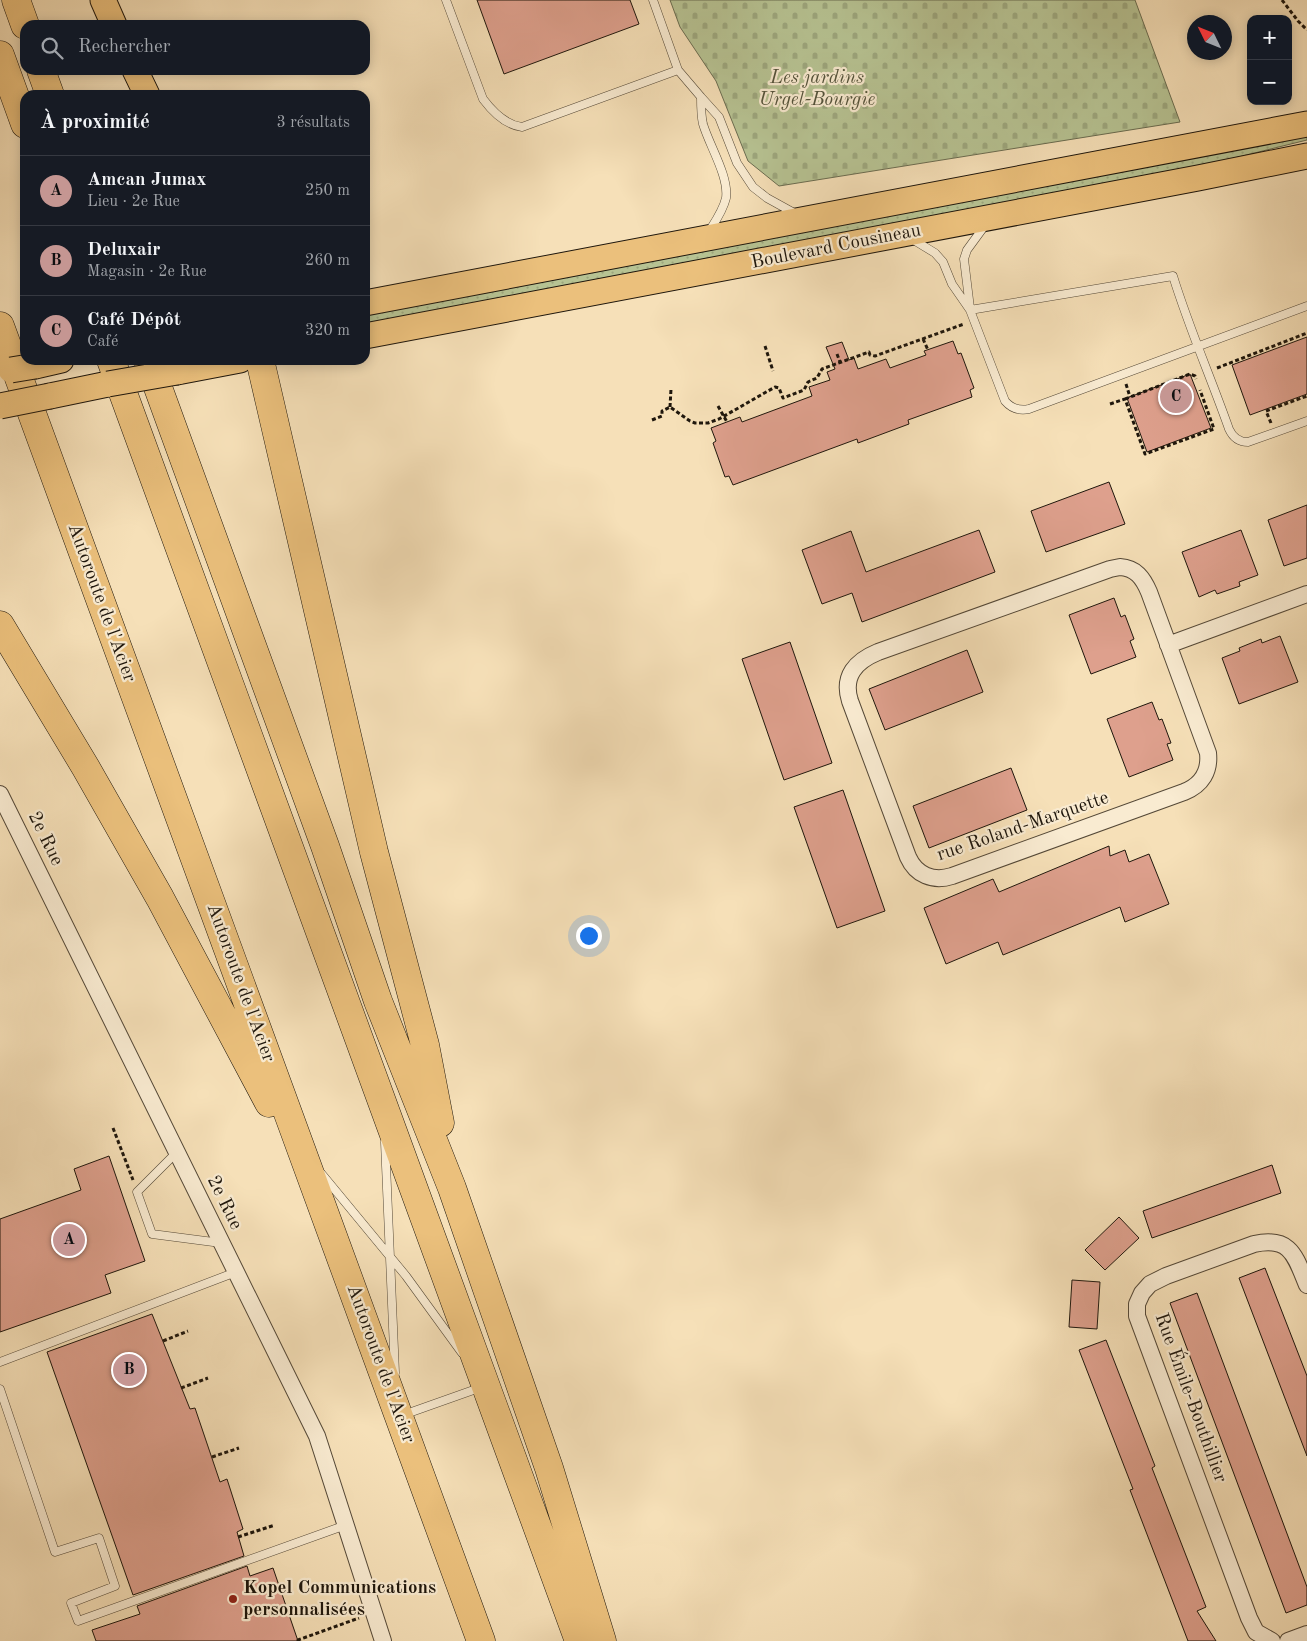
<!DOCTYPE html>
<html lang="fr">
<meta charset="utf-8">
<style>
:root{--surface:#171b24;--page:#20242c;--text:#f1f3f6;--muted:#9ea1a6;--line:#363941;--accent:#c59692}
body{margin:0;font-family:"Old Standard TT",serif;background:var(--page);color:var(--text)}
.controls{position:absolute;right:15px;top:15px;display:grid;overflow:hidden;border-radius:10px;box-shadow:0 2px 12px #0003}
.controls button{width:45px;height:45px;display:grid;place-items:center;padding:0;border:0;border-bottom:1px solid var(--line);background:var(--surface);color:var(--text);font:25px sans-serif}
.compass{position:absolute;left:1187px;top:15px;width:45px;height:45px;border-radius:50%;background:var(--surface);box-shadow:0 2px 12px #0003;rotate:313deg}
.you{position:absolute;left:588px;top:935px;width:18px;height:18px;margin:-12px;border:4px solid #fff;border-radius:50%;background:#1a73e8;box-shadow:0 0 0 8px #1a73e833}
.badge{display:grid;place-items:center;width:32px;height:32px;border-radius:50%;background:var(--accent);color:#111;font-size:16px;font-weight:700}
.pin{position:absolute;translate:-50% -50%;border:2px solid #fff;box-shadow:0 1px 5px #0006}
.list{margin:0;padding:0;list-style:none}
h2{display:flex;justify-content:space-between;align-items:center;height:65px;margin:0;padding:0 20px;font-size:21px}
h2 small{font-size:16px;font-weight:400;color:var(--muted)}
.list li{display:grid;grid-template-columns:32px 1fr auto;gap:15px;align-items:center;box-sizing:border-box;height:70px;padding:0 20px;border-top:1px solid var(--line)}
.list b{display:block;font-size:19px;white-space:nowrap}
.list p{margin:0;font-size:16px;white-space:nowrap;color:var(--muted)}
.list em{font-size:16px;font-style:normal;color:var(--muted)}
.icon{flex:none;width:28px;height:28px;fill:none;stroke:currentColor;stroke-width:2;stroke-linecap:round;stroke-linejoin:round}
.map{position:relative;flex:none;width:1307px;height:1641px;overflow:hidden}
.search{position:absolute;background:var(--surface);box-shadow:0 2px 12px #0003;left:20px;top:20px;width:350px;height:55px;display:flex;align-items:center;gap:12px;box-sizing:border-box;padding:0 18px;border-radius:15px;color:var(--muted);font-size:19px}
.panel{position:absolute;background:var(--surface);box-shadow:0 2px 12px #0003;left:20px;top:90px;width:350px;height:275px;border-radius:15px}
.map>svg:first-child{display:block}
.grass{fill:url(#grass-dots);stroke:#6a6c50}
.cemetery{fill:url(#cemetery-stones);stroke:#6a6c50}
.building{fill:#dea08d;stroke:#1e160c}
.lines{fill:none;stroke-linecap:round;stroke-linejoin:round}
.service-casing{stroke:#544837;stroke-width:9}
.minor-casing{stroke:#544837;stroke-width:18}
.primary-casing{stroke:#1e160c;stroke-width:27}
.motorway-casing{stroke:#1e160c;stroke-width:29}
.path{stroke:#1e160c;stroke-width:3;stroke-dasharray:4 2.5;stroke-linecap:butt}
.service{stroke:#f9ebd1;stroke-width:8}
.minor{stroke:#f9ebd1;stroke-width:16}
.primary{stroke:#ebc07c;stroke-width:25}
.motorway{stroke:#ebc07c;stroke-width:28}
.primary-bridge-casing{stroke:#1e160c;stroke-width:27;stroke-linecap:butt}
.primary-bridge{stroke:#ebc07c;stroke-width:25}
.poi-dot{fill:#8f2418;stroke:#f9ebd1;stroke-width:2}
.labels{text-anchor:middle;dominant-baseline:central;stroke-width:4.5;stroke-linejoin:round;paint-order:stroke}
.park-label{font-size:19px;font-style:italic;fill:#54533b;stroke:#f9ebd1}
.street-label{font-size:19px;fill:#1e160c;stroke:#f9ebd1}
.poi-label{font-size:19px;font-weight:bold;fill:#1e160c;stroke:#f9ebd1;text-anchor:start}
</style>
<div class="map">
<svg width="1307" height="1641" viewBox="0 0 1307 1641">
<defs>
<pattern id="grass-dots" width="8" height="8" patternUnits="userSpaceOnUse" patternTransform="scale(1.25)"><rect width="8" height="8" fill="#b7c393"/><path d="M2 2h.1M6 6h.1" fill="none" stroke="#9da77e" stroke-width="1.8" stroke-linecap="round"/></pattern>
<pattern id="cemetery-stones" width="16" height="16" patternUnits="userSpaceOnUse" patternTransform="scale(1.25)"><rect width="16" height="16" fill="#b7c393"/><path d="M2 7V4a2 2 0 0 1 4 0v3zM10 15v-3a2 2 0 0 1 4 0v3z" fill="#9da77e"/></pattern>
</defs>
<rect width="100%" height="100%" fill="#f6e0b8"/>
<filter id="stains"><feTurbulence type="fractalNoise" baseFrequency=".004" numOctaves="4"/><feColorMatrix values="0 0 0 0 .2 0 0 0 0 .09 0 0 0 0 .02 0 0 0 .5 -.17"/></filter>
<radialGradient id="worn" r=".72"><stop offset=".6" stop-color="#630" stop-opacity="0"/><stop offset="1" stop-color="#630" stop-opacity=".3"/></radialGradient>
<path class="grass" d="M1307,134V140L1206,165L365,326V314Z"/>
<path class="cemetery" d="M670,0H1135L1180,122L779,186L748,161L716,81L680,27Z"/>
<path class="building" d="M477,0H630L639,24L504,74Z
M1307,337V394L1250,415L1232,365Z
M953,341L958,354L961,353L974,388L970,390L972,397L908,420L909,424L858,443L857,439L733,485L729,476L725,477L713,443L716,441L711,428L740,417L742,422L812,396L809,387L830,380L827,372L835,369L826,347L842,342L849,360L854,358L858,369L886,359L890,368L926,355L924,351Z
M1190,374L1211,428L1147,452L1127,398Z
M1109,482L1125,524L1046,552L1031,511Z
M1307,505V558L1284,566L1268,520Z
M979,530L995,572L862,622L852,593L822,604L802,550L851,531L866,572Z
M1241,530L1258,575L1239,582L1240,586L1217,594L1215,590L1199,597L1182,552Z
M1114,598L1121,617L1125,615L1134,639L1130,641L1136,657L1091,674L1069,615Z
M1280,636L1298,682L1239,704L1222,658L1240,651L1239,648L1261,639L1262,643Z
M790,642L832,763L784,780L742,659Z
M967,650L983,692L885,730L869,689Z
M1152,702L1159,720L1162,719L1171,743L1167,744L1173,760L1129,777L1107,719Z
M1011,768L1027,810L929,848L913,806Z
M843,790L885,911L837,928L794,807Z
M1109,846L1110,856L1125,850L1129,862L1149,854L1169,904L1125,922L1120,907L1003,955L998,942L946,964L924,908L993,879L999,892Z
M109,1156L145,1261L105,1275L111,1293L0,1332V1219L81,1190L74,1169Z
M1272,1165L1281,1193L1152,1238L1143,1211Z
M1119,1217L1139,1238L1105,1270L1085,1250Z
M1265,1268L1307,1376V1456L1239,1278Z
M1072,1280L1100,1282L1097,1329L1069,1327Z
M1197,1293L1307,1587V1605L1286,1613L1170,1303Z
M152,1314L190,1409L195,1408L220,1482L227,1479L243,1529L237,1532L244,1556L133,1595L47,1352Z
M1106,1340L1155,1466L1152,1468L1206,1607L1197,1611L1216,1641H1188L1130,1490L1133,1489L1079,1350Z
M247,1566L250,1576L273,1568L298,1641H96L92,1630L140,1614L137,1606Z"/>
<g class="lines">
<defs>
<path id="service" d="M446,0L483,99C492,111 506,125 522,127L678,70L653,0
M678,70L701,97
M708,233C715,222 723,211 726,198C729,176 709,145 703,124C701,116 701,106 701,97L719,117L737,163L753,187L767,198L796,214
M912,239L935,253L943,262L952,284L970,310L1005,401C1011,408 1019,411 1029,409L1307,306
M970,308L964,259L967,250L986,224
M970,310L1173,276C1189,328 1211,378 1229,429C1233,438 1239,442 1248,442L1307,421
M385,1142L395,1373
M177,1152L137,1192L152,1234L221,1243
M321,1173L406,1276L462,1353
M0,1362L236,1272
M0,1389L55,1552L99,1538L115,1586L71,1603L78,1621L346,1525
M403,1415L482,1387"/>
<path id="minor" d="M1120,567C1136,568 1143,578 1149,592L1208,753C1210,771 1202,785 1184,792L952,876C933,882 916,875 908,857L850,701C842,676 856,661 878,652L1110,569Z
M1168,645L1307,594
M0,794L317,1436L383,1641
M1272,1641L1256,1632L1249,1618L1137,1316V1304L1142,1293L1150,1284L1166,1276L1254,1244C1291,1236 1295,1256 1307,1285
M1288,1641L1307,1634"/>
<path id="primary" d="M103,0L114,25
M135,70L147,95
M365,303L1307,124
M365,336L1198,178L1307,156
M35,366L61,360
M177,372L240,360
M50,396L108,384"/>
<path id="motorway" d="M16,0L25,25
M0,55L25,124
M41,70L50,95
M0,326L481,1641
M111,360L579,1641
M148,360L325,846L378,1001L452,1188L549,1468L602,1641
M260,360L374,852L425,1045L440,1123
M0,625L86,768L160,898L269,1103"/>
</defs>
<use href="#service" class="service-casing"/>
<use href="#minor" class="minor-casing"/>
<use href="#primary" class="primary-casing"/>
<use href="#motorway" class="motorway-casing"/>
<path class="path" d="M1282,0L1298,21L1307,30
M923,339L928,350
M765,346L773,371
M837,354L840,362
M1217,368L1307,333
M1126,384L1130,397
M1125,399L1190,374L1195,376L1196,379
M1110,404L1125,399L1145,454L1214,429L1200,390
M718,406L727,422
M670,407L671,389
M652,420L662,416V411L670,407L690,421L695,423H708L719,419L775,387L779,388L783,398L804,390L808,382L817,378L822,369L869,352L870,355L875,356L964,324
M1271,423L1266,411L1307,396
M113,1128L133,1180
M163,1341L188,1331
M181,1388L208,1378
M212,1457L239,1448
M238,1537L275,1525
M298,1641V1640L359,1618"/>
<use href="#service" class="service"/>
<use href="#minor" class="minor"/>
<use href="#primary" class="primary"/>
<use href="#motorway" class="motorway"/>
<defs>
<path id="primary-bridge" d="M11,370L35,366
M108,384L177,372
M0,406L50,396"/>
</defs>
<use href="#primary-bridge" class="primary-bridge-casing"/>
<use href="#primary-bridge" class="primary-bridge"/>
</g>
<circle class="poi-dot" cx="233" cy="1599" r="5"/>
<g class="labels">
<g class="park-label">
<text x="817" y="78">Les jardins<tspan x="817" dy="22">Urgel-Bourgie</tspan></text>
</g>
<g class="street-label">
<text transform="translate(836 247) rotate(-11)">Boulevard Cousineau</text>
<text transform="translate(101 603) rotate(70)">Autoroute de l'Acier</text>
<text transform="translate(1023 827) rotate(-19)">rue Roland-Marquette</text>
<text transform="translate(45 839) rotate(64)">2e Rue</text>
<text transform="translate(240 983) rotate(70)">Autoroute de l'Acier</text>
<text transform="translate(224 1203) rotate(64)">2e Rue</text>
<text transform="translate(380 1364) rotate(70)">Autoroute de l'Acier</text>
<text transform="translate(1190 1398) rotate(70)">Rue Émile-Bouthillier</text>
</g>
<g class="poi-label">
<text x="243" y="1588">Kopel Communications<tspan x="243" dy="22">personnalisées</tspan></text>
</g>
</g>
<rect width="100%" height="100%" filter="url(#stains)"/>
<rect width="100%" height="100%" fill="url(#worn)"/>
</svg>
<div class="controls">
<button>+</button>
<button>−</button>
</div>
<svg class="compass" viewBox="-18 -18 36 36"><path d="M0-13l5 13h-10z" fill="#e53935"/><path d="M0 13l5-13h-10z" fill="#9ea1a6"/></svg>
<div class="you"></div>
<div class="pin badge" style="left:69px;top:1240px">A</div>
<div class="pin badge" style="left:129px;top:1370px">B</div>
<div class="pin badge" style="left:1176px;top:397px">C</div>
<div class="search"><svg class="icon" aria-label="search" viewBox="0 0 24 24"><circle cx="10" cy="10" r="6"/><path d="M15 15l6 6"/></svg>Rechercher</div>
<section class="panel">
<h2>À proximité<small>3 résultats</small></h2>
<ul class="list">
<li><span class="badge">A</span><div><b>Amcan Jumax</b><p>Lieu · 2e Rue</p></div><em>250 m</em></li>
<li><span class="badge">B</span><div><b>Deluxair</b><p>Magasin · 2e Rue</p></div><em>260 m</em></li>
<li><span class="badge">C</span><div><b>Café Dépôt</b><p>Café</p></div><em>320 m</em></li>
</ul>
</section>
</div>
